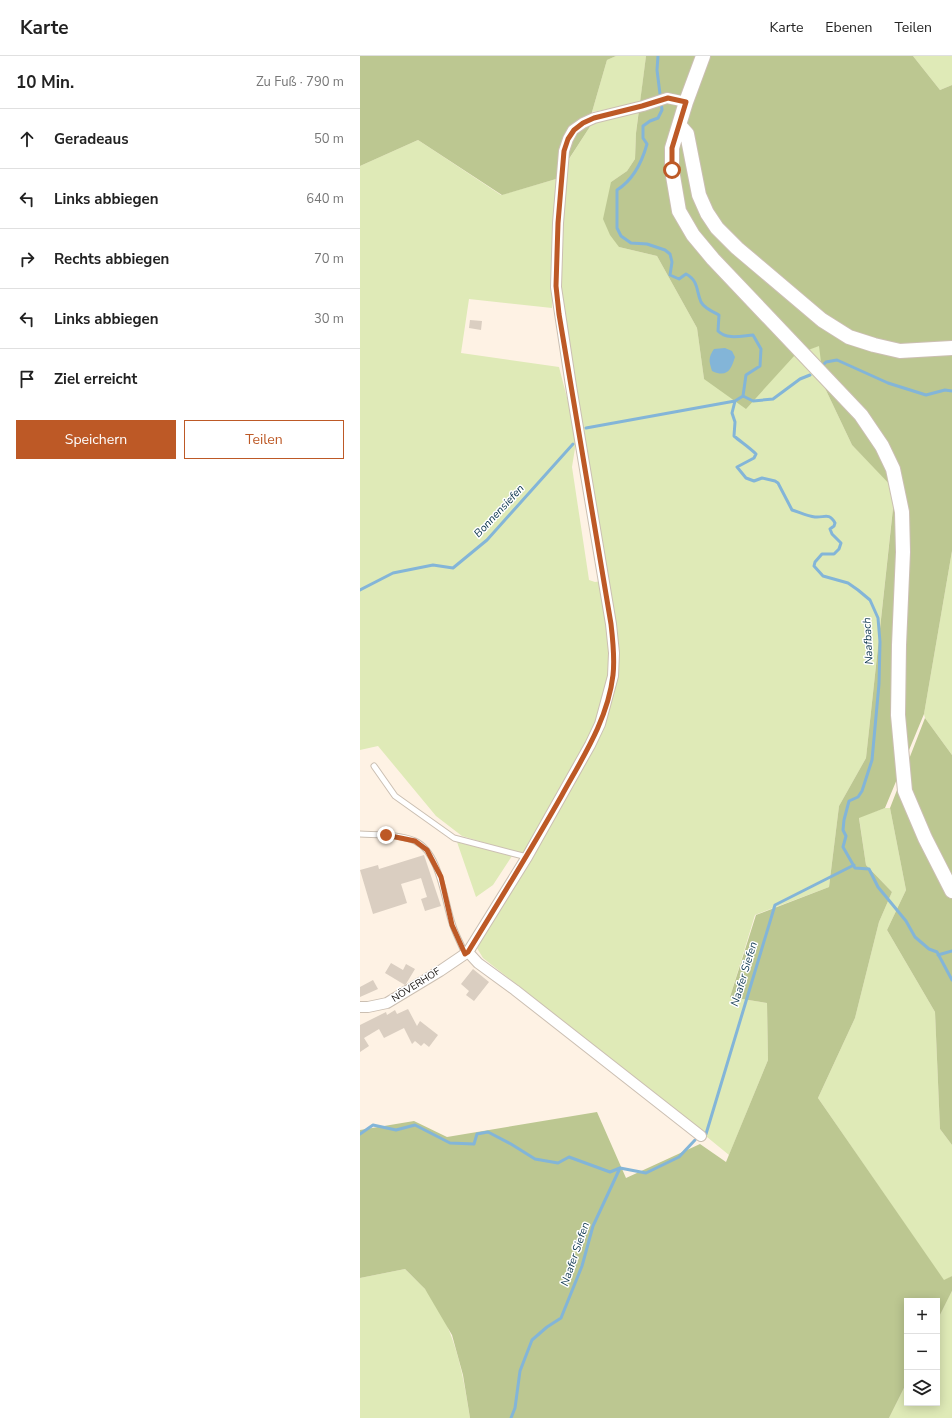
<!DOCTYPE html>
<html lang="de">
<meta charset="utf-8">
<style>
:root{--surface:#fff;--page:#f2f2f2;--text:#222;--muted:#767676;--line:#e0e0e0;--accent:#bd5926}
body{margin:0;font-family:"Nunito Sans",sans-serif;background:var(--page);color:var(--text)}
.controls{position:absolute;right:12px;bottom:12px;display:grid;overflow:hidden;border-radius:0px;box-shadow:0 2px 10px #0003}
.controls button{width:36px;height:36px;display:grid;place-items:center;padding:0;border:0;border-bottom:1px solid var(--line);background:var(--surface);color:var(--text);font:20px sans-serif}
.stop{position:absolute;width:12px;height:12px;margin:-9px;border:3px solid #bd5926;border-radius:50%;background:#fff}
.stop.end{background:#bd5926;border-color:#fff;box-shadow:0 1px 4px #0008}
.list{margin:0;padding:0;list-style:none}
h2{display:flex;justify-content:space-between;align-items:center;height:52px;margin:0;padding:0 16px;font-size:17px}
h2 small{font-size:13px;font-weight:400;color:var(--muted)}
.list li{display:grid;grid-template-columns:26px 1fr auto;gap:12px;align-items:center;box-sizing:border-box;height:60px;padding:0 16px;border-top:1px solid var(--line)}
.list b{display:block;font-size:15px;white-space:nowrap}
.list em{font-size:13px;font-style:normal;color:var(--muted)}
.actions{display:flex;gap:8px;padding:12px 16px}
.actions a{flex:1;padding:9px 0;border:1px solid var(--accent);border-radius:0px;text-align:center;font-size:14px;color:var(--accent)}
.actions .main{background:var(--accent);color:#fff}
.icon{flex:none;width:22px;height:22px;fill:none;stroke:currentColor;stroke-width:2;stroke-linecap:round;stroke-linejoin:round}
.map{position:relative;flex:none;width:592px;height:1362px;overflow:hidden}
header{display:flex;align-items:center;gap:24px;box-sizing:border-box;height:56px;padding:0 20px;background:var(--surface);border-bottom:1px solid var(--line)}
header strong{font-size:19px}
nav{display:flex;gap:22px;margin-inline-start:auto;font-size:14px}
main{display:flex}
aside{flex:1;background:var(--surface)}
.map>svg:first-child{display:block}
.green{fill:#dfeab7}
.forest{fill:#bcc791}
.water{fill:#83b5d8}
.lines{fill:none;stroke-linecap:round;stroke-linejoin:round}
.stream{stroke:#83b5d8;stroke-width:3}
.building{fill:#dacec1}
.lane-casing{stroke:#cbbfb2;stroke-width:7}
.street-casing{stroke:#cbbfb2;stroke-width:12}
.secondary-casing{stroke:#cbbfb2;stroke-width:16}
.lane{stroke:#fff;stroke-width:5}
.street{stroke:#fff;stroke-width:10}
.secondary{stroke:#fff;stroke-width:14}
.route{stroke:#bd5926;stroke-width:5}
.labels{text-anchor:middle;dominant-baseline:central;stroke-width:3;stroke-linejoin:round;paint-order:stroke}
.street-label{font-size:10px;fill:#181410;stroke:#fff}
.water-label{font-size:11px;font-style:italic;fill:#0b344d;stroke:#fff}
</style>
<header>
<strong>Karte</strong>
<nav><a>Karte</a><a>Ebenen</a><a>Teilen</a></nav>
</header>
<main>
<aside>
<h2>10 Min.<small>Zu Fuß · 790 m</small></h2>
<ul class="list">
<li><svg class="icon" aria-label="ahead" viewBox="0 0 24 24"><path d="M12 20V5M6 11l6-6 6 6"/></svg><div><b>Geradeaus</b></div><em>50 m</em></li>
<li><svg class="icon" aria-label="left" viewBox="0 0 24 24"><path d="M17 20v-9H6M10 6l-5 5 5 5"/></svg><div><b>Links abbiegen</b></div><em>640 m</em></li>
<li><svg class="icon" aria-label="right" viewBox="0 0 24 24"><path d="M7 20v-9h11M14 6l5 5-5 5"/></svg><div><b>Rechts abbiegen</b></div><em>70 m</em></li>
<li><svg class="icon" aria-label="left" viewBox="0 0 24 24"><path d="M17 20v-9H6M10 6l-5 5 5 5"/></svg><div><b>Links abbiegen</b></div><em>30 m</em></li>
<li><svg class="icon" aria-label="arrive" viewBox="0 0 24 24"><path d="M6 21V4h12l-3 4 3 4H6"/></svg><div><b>Ziel erreicht</b></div></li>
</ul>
<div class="actions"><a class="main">Speichern</a><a>Teilen</a></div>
</aside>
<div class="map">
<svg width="592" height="1362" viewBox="0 0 592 1362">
<rect width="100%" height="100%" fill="#fef2e4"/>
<path class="green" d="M256,0H286L280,47L232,56L247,4Z
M553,0H592V29L580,34Z
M279,53L276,77L275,103L267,115L251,126L259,191L297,200L337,272L344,323L435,299L460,289L464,330L492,389L535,433L506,702L479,750L469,831L395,859L370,941L407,947L408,1004L369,1099L336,1072L227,987L169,938L123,902L117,892L232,694L257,615L199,230L204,111L231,69L232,66Z
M58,84L141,139L196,123L192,252L109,243L101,297L199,311L217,380L212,411L228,517L229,524L235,526L242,525L251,594L249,621L238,663L226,689L165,799L102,780L76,760L18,690L0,694V110Z
M592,495V699L565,662L564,658Z
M525,752H530L546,834L527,874L575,956L580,1073L592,1089V1220L584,1225L458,1042L495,962L519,866L532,836L506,809L499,761Z
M97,786L152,800L133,829L116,841Z
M45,1213C51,1220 59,1226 65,1233C95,1270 103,1317 110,1362H0V1222Z
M592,1235V1362H529L547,1326V1347H577V1265Z"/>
<path class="forest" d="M0,0H256L247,4L232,56L231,69L196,123L142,139L58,84L0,110Z
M286,0H553L580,34L592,29V495L564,658L525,752L499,762L506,809L532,836L519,866L495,962L458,1042L584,1224L592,1220V1235L577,1265V1245H547V1326L529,1362H110L103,1319L92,1279L65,1233L45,1213L0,1222V1074L54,1065L87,1081L237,1056L266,1122L340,1088L366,1106L408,1004L407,947L370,941L396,859L469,831L479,750L506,702L535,434L492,389L464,330L459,290L435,299L386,353L344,323L337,272L297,200L259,191L250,179L243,163L251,126L267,115L275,103L276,77Z
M565,662L592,699V1089L580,1073L575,956L527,874L546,834L530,752Z"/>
<path class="water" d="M365,292L372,295L375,301C371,314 367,322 352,315C349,305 348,302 354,293Z"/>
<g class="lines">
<path class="stream" d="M298,0L297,14L302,54L298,62L290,65L283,70V82L287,88C282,106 273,124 257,134V172L261,180L271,187L287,188L305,194L310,198L312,206L310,219L319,223L326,218C339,225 336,235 341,246C344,252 353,256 359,259L358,275C367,284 381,280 393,279L401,293L400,310L386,319L383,340L375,345L372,357L375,366L374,380C381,386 389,391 396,398L394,402L377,411L386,422L394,425L402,422L415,425L418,427L432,454C439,456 447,460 455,461C464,462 469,456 475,467L474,470L470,473L472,478L481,487L479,493L474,498H462L455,506L454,510L463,520L488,527L498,534L510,544L518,562L520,586L519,628L512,704L502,735L498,741L489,745L484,764L483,774L486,780L483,791L495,812L509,813L518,831L546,865L555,881L569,893L577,896L592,924
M464,308L466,306L477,304L528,327L566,339L585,334L592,335
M383,340L393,345L413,343L440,323L450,319
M226,372L375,345
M0,534L33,517L73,509L93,512L127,484L213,388
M578,899L592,895
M0,1078L13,1069L36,1074L55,1069L90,1087L114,1088L117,1078L128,1076L151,1088L175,1103L198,1107L209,1101L250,1116L260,1112
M346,1078L415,849L494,809
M260,1112L286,1117L319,1101L335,1084
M151,1362L155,1352L160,1315L172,1284L187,1271L201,1262L222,1210L233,1170L260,1112"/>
</g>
<path class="building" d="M110,264L122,265L121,274L109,272Z
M64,799L81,850L65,855L61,843L67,841L61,822L41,828L47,847L13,858L0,814L18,809L19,813Z
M31,907L43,914L46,908L55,913L46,928L45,929L25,917Z
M113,913L129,926L114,945L106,939L109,935L101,928Z
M13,924L18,933L0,941V931Z
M48,953L57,970L60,965L78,979L69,991L64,987L61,990L55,985L52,988L44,972L24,982L19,973L4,982L9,990L0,996V969L26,956L27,959L35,954L37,958Z"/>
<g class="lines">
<defs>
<path id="lane" d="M14,710L35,740L94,782L167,801
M0,778C17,779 38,778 55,785C81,797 84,846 93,870C96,879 101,888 105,898"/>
<path id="street" d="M108,896L118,907L155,934L341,1080
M0,951H8L27,947L80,915L108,896L167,801L230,689L240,668L253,620L254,597L251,568L211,330L196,231L198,167L204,95L208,83L213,74L223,67L234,62L283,50L307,42L326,46"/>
<path id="secondary" d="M343,0L326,46L312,92V114L319,155L333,179L353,203L501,359L522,390L533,413L542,456L543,496L539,589L538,659L545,735L565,782L592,835
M319,69L327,78L339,139L347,157L357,172L377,192L462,264L489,281L514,289L540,295L592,292"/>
</defs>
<use href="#lane" class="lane-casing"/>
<use href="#street" class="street-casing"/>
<use href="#secondary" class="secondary-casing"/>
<use href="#lane" class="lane"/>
<use href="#street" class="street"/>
<use href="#secondary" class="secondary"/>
</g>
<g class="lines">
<path class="route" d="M26,779L55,785L67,794L81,821L92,869L105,898L108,896C140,844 172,792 202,739C223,701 248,663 253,619C255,602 253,585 251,568L199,258L196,230L198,167L204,95L208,83L214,74L223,67L234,62L282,50L308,42L326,46L312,92V114"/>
</g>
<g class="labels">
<g class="street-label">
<text transform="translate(56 929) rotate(-32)">NÖVERHOF</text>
</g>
<g class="water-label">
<text transform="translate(139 455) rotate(-47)">Bonnensiefen</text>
<text transform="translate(508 585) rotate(-93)">Naafbach</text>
<text transform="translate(384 918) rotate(-73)">Naafer Siefen</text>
<text transform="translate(215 1198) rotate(-71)">Naafer Siefen</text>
</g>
</g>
</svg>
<div class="controls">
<button>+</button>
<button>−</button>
<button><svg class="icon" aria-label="layers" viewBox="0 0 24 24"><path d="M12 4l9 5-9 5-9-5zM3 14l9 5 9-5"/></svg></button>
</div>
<div class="stop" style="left:312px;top:114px"></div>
<div class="stop end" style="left:26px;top:779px"></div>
</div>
</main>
